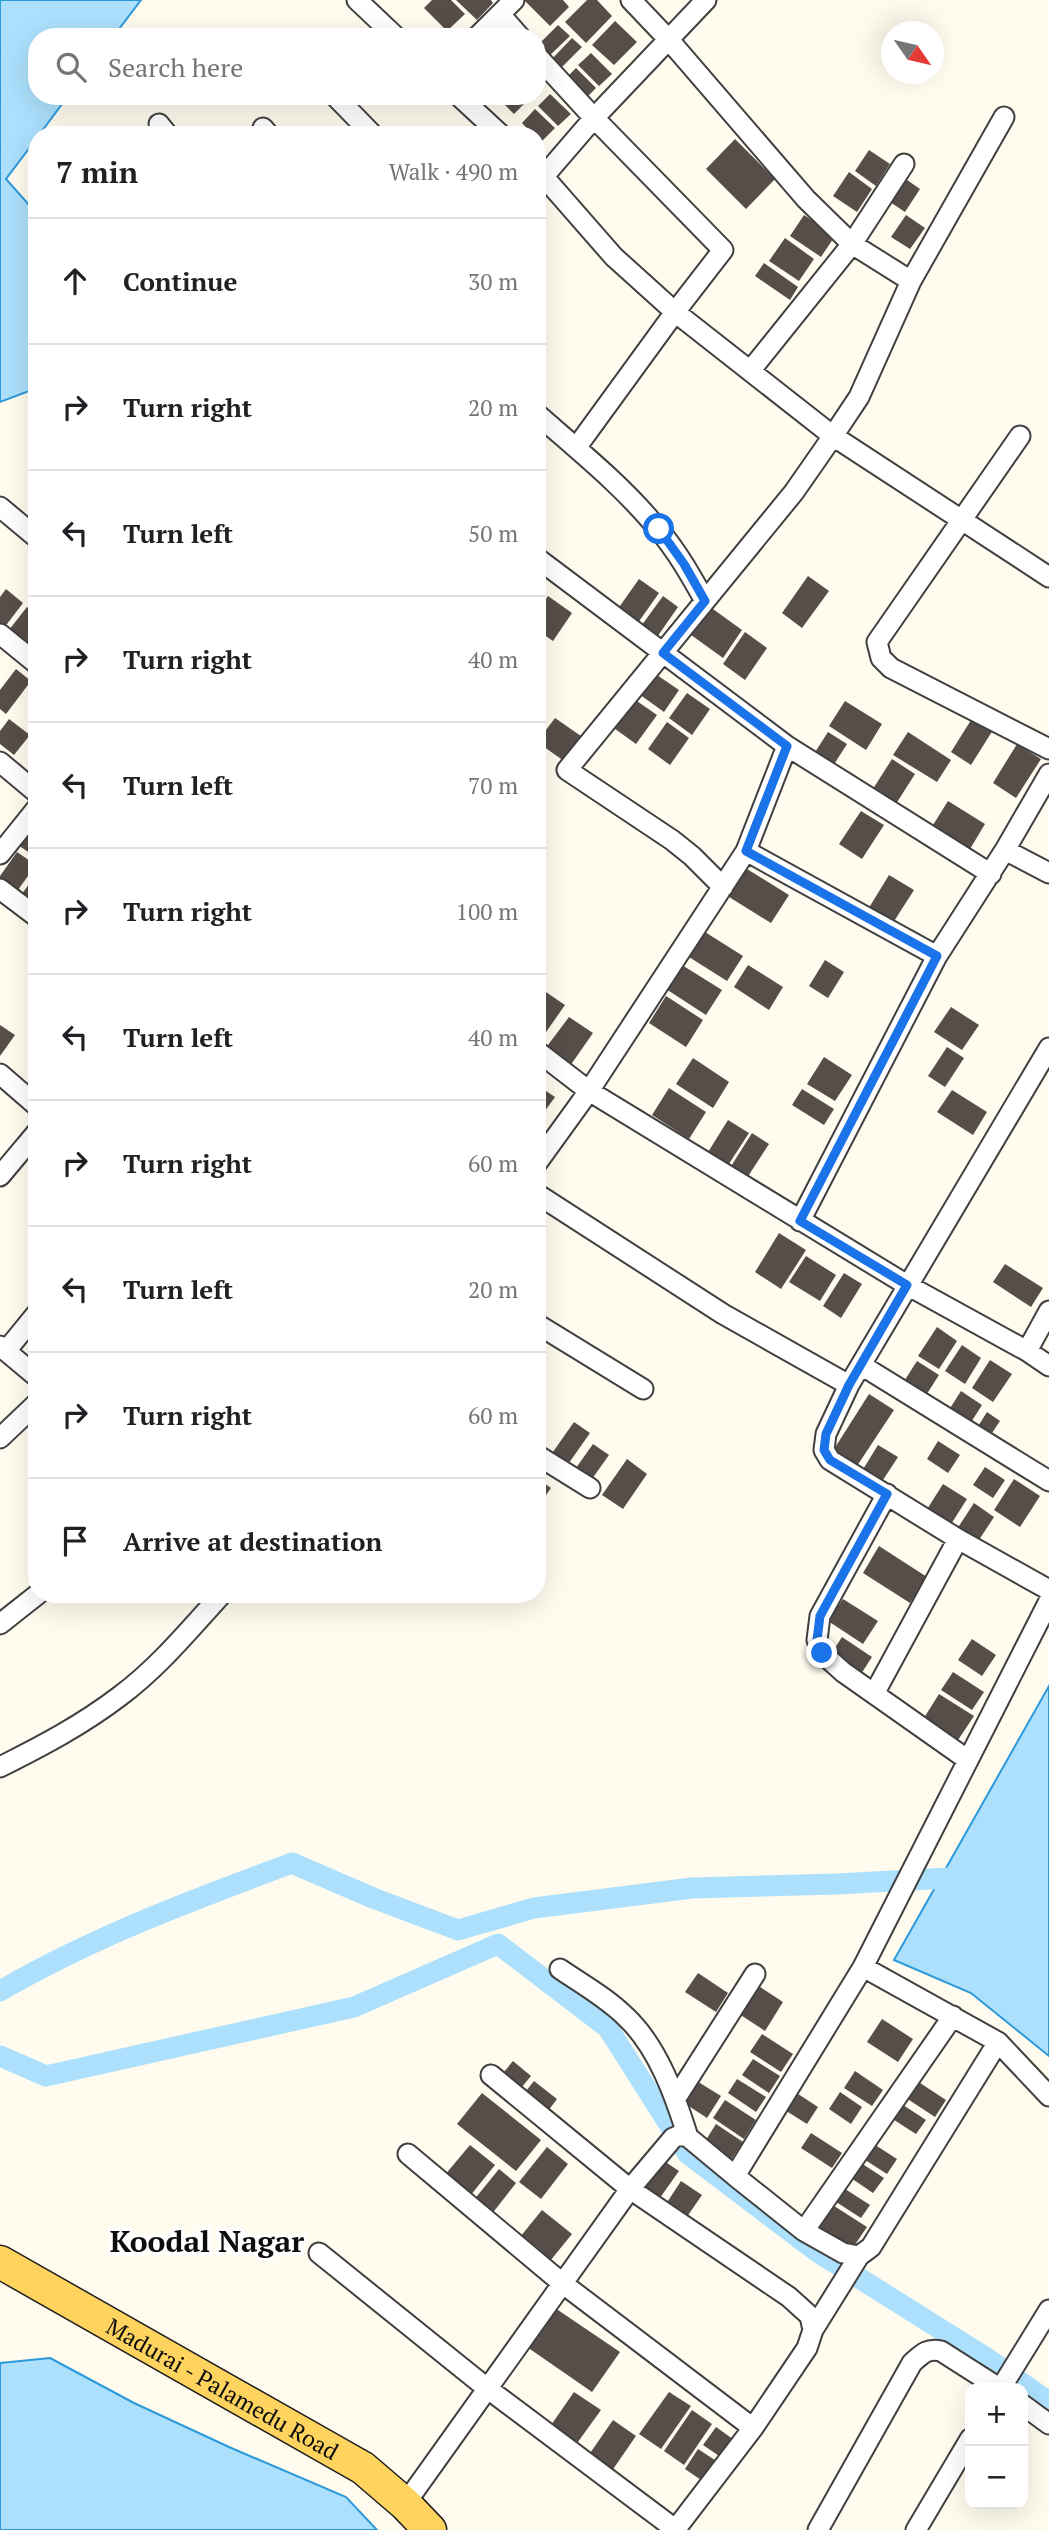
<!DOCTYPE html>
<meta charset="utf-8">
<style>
:root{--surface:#fff;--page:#f6f6f6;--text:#202124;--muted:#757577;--line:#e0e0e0}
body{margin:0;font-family:"PT Serif",serif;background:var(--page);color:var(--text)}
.controls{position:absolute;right:21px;bottom:21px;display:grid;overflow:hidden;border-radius:14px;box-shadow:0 7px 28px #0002}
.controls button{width:63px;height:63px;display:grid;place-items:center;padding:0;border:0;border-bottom:2px solid var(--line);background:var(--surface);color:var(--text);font:35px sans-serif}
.compass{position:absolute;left:881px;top:21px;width:63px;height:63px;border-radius:50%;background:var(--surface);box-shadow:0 7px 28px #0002;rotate:124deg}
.stop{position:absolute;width:21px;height:21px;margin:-16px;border:5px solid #1a73e8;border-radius:50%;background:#fff}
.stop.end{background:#1a73e8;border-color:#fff;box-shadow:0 2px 7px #0008}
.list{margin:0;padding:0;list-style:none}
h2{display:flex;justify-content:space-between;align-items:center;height:91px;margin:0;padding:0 28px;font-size:30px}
h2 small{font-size:23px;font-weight:400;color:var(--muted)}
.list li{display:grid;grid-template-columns:46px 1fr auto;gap:21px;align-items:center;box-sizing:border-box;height:126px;padding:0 28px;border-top:2px solid var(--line)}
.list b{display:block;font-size:26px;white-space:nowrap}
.list em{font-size:23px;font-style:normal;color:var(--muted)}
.icon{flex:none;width:38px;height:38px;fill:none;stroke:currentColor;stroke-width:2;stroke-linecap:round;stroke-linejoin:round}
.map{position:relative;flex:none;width:1049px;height:2530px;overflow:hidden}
.search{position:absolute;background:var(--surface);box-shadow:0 7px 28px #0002;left:28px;top:28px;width:518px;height:77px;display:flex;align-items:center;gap:18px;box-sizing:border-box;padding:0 24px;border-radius:28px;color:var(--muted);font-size:26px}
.panel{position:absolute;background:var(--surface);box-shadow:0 7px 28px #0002;left:28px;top:126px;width:518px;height:1477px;border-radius:28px}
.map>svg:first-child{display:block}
.water{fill:#ace0fc;stroke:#2c99db;stroke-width:2}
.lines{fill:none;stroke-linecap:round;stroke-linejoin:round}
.canal{stroke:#ace0fc;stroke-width:21}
.building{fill:#574e49}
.minor-casing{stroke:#404040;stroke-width:23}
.primary-casing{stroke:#1e1e1e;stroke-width:35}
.minor{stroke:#fff;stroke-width:19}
.primary{stroke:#ffd45e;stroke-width:32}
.route{stroke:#1a73e8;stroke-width:9}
.labels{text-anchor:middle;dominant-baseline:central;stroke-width:7;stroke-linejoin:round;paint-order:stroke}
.street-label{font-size:23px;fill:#0d0d0d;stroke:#fff}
.district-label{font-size:30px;font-weight:bold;fill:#0d0d0d;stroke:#fff}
</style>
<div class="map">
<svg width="1049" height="2530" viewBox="0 0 1049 2530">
<rect width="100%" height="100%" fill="#fffbee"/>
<path class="water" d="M0,0H141L113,37H37V96H68L39,135H37V138L6,179L37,214V388L0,402Z
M1049,1686V2056L971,1993L894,1960Z
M50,2358L134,2403L229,2447L346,2497L377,2530H0V2363Z"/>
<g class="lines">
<path class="canal" d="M0,1991C93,1937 192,1900 292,1863L373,1898L458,1930L534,1908L692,1888L837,1884L967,1877
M0,2056L46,2076L354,2007L498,1944L608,2028L688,2154L816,2251L988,2359L1049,2402"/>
</g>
<path class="building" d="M432,0H451L465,14L447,31L424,8Z
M456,0H491L493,3L477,20Z
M524,0H563L569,7L550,26Z
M587,0H597L612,16L586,43L565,22Z
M615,21L637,42L614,65L592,45Z
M558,25L570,36L546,59L537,50V46Z
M572,38L582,47L557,72L548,63Z
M591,53L612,74L599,86L578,65Z
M576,68L596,88L584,100L564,80Z
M550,94L571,114L558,126L538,106Z
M514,96H532L514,114L505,105Z
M535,109L555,128L541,142L537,135H533L522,123Z
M735,139L775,179L746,209L706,169Z
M869,150L890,164L876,186L855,171Z
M849,172L872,189L857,212L833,196Z
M900,175L920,189L905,212L884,198Z
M804,215L835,236L821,257L790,236Z
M906,215L925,228L910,249L891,237Z
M785,238L814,259L799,281L769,261Z
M764,263L798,287L790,300L755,276Z
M808,576L829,591L802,628L782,613Z
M639,579L659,593L635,627L615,613Z
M6,589L23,603L4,628L0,625V597Z
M548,596L572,613L553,641L537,630V612Z
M663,596L678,607L655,640L639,629Z
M706,604L742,630L723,658L687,632Z
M27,607L37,614V632L24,649L5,635Z
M745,632L767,648L745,680L723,664Z
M16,669L31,681L6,714L0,709V690Z
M654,673L679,690L664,712L639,694Z
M687,693L710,709L692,735L669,718Z
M631,697L657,715L636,744L611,726Z
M845,701L882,724L866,750L829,726Z
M973,717L993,730L971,765L951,752Z
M555,718L581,736L564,761L537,742Z
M9,719L30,735L14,755L0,744V731Z
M667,722L689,738L670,765L648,749Z
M828,732L847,744L831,769L812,757Z
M908,732L951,760L937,782L893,755Z
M1017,744L1041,759L1016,798L993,783Z
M892,759L915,774L894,807L871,792Z
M948,801L985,824L970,849L933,825Z
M861,811L884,825L862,859L839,844Z
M37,819V858L18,845Z
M17,852L36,865L15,894L0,884V876Z
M747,869L789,895L771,923L729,897Z
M37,873V910L19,898Z
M889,875L914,890L891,926L867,911Z
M705,932L743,956L727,981L689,957Z
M825,960L844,972L828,998L809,986Z
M682,965L722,990L706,1015L666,989Z
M748,965L783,987L769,1010L734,987Z
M537,986L565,1005L537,1045Z
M666,996L703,1020L686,1047L649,1023Z
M951,1007L979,1025L962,1050L934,1032Z
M569,1017L593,1033L570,1066L545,1049Z
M0,1025L15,1035L0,1056Z
M947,1047L964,1058L945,1087L928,1076Z
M824,1057L852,1075L835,1101L807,1084Z
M693,1058L729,1082L713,1108L676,1084Z
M537,1085L555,1097L537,1122Z
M669,1088L706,1112L689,1139L652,1115Z
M802,1089L834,1109L824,1125L792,1105Z
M952,1090L987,1112L973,1135L937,1112Z
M728,1120L749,1133L725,1170L705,1157Z
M752,1133L769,1144L745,1181L728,1171Z
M779,1233L806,1250L781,1289L755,1272Z
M806,1256L836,1275L820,1301L789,1282Z
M1005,1264L1043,1288L1031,1307L993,1282Z
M844,1273L862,1284L841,1318L823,1306Z
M937,1327L957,1341L939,1369L918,1356Z
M962,1345L981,1358L965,1384L945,1371Z
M990,1360L1012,1374L993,1402L972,1388Z
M917,1361L939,1375L923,1400L901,1386Z
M961,1391L982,1405L968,1427L947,1413Z
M869,1394L894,1410L853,1472L829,1457Z
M987,1412L1000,1421L988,1439L975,1431Z
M574,1422L590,1433L564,1470L548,1459Z
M938,1441L960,1455L948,1473L927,1459Z
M593,1444L609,1455L587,1486L571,1475Z
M878,1445L898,1457L881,1483L862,1471Z
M627,1459L647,1474L623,1509L602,1495Z
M985,1467L1005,1480L993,1498L973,1485Z
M537,1478L551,1488L537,1508Z
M1014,1479L1040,1496L1020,1527L994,1510Z
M943,1484L967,1499L948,1529L924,1514Z
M974,1503L994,1517L975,1546L955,1532Z
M879,1546L927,1577L910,1603L863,1573Z
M843,1599L878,1621L863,1644L828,1621Z
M842,1637L872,1657L859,1677L829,1657Z
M972,1639L996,1655L982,1676L958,1660Z
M953,1672L984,1692L972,1710L941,1690Z
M939,1694L974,1716L956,1743L922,1721Z
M698,1973L728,1993L716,2012L685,1992Z
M754,1983L783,2002L765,2031L736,2012Z
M882,2019L913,2039L898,2062L867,2042Z
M762,2034L793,2054L781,2072L750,2052Z
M753,2059L780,2076L769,2093L742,2075Z
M513,2061L531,2076L517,2093L499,2078Z
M855,2071L883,2090L872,2106L844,2088Z
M737,2079L766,2097L756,2112L728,2093Z
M914,2079L946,2100L935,2117L903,2096Z
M695,2080L721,2096L707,2118L681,2101Z
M534,2081L557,2099L545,2115L522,2096Z
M792,2090L818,2107L807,2124L780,2107Z
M840,2092L862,2107L851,2124L829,2109Z
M482,2093L541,2140L516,2171L457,2124Z
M725,2100L756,2120L744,2139L713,2118Z
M900,2103L926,2120L916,2134L891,2118Z
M716,2124L743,2142L731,2160L704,2143Z
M811,2133L842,2153L832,2168L801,2148Z
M869,2141L897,2159L887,2174L859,2156Z
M470,2145L495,2165L470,2196L444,2176Z
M547,2147L568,2164L541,2199L519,2182Z
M661,2159L679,2171L657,2202L639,2190Z
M858,2161L884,2178L873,2193L848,2176Z
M499,2169L516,2183L491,2215L473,2201Z
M681,2181L702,2195L684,2221L664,2207Z
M839,2185L870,2205L861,2218L830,2198Z
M831,2204L867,2227L852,2249L817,2226Z
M542,2210L572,2234L546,2266L516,2242Z
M555,2308L620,2352L592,2392L527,2347Z
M574,2392L601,2410L575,2446L549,2428Z
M669,2392L691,2406L661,2449L639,2434Z
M692,2410L712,2424L684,2465L664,2451Z
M613,2420L636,2436L609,2475L586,2459Z
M716,2427L737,2442L725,2460L703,2445Z
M698,2449L718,2462L704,2482L685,2469Z"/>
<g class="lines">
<defs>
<path id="minor" d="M357,0L396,37
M631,0L669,40L806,199L852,244L911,281
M500,14L520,37
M477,37L514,0
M537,56L594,118L723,250L675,312L576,448
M335,96L373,135
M459,96L501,135
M159,124L168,135
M263,128L269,135
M537,169L614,257L675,312L833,436L1049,577
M538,183L594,118L706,0
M750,371L852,244L904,164
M537,414C578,450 623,486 658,529C677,551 691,576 705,601
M1020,436L877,642L881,658L891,668L1049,749
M0,507L37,538
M537,558L787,746L991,874
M0,634L37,664
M0,762L37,793
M1005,850L1049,774
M746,851L787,746
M0,854L37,808
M723,887L692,856L672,840L567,770L794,492L833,436L859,397L911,281L1004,117
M0,889L37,917
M537,1051L589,1091L907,1285L1027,1351L1049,1366
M0,1074L37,1106
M537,1163L589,1091L746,851L937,956
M0,1176L37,1132
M537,1194L723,1314L849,1385L1049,1048
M800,1221L937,956L1005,850L1049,873
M537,1324L643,1389
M0,1346L37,1377
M6,1351L37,1313
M1027,1351L1049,1311
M861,1365L1049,1481
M849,1385L826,1434L824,1450L830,1460L958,1539L1049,1590
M0,1438L37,1403
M537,1455L590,1488
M887,1494L820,1616L817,1640L822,1653L843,1672L968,1760
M0,1624L38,1594
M874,1694L958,1539
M0,1767C42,1746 82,1725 120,1696C158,1668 190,1629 222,1594
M863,1967L998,2042L1049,2096
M560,1969C582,1984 607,1998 626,2017C658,2047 675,2096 688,2137
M491,2075L630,2189L789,2297L810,2316L813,2330L807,2348L753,2428L675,2530
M676,2098L755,1974
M408,2154L562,2283L753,2428
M735,2176L804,2231L953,2016
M804,2231L843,2253L859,2256L871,2247L998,2042
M319,2253L488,2389L675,2529
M813,2330L859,2256
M1001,2388L1049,2310
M1023,2405L1049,2424
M405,2504L630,2189L673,2138L680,2135L688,2137L735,2176L863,1967L1049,1601
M818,2530L912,2363C922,2354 927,2348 941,2351L999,2388
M916,2530L970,2439"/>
<g id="primary">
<path id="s1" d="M0,2262L363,2468L405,2504L430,2530"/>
</g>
</defs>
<use href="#minor" class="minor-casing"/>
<use href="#primary" class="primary-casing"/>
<use href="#minor" class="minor"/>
<use href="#primary" class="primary"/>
</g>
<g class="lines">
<path class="route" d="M659,529L684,564L705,601L663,653L787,746L746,851L937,956L800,1221L907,1285L849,1385L826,1434L824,1450L830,1460L887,1494L820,1616L817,1640L822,1653"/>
</g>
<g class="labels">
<g class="street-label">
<text stroke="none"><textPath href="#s1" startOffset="256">Madurai - Palamedu Road</textPath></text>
</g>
<g class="district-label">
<text x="207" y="2241">Koodal Nagar</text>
</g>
</g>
</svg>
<div class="controls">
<button>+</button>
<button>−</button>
</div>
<svg class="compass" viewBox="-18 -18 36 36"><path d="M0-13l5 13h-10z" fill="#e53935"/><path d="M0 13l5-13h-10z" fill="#757577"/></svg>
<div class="stop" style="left:659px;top:529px"></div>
<div class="stop end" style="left:822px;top:1653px"></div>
<div class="search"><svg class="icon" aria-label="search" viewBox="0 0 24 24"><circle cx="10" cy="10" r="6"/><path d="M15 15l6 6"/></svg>Search here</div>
<section class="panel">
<h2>7 min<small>Walk · 490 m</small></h2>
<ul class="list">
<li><svg class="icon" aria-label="ahead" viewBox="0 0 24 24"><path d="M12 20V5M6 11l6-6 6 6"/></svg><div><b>Continue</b></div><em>30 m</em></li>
<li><svg class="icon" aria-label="right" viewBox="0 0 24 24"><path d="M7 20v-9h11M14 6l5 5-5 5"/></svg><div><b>Turn right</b></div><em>20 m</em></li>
<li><svg class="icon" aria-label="left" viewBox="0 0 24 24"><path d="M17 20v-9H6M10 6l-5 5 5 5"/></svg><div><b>Turn left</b></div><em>50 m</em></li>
<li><svg class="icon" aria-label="right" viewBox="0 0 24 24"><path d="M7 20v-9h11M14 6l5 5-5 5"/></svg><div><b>Turn right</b></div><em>40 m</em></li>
<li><svg class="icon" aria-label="left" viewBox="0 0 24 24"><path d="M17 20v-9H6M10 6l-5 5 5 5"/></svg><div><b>Turn left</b></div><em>70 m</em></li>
<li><svg class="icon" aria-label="right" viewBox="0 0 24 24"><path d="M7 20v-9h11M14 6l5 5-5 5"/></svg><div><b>Turn right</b></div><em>100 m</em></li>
<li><svg class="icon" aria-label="left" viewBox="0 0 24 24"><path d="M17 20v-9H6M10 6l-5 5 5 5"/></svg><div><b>Turn left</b></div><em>40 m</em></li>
<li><svg class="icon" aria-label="right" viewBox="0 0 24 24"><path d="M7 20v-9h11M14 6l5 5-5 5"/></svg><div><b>Turn right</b></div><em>60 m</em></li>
<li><svg class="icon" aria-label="left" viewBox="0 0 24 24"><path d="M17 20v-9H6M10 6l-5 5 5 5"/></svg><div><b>Turn left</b></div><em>20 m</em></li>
<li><svg class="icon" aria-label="right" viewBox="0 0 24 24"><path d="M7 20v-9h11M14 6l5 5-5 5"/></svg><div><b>Turn right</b></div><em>60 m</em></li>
<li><svg class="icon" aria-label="arrive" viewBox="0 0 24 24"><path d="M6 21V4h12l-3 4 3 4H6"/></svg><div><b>Arrive at destination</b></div></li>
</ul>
</section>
</div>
